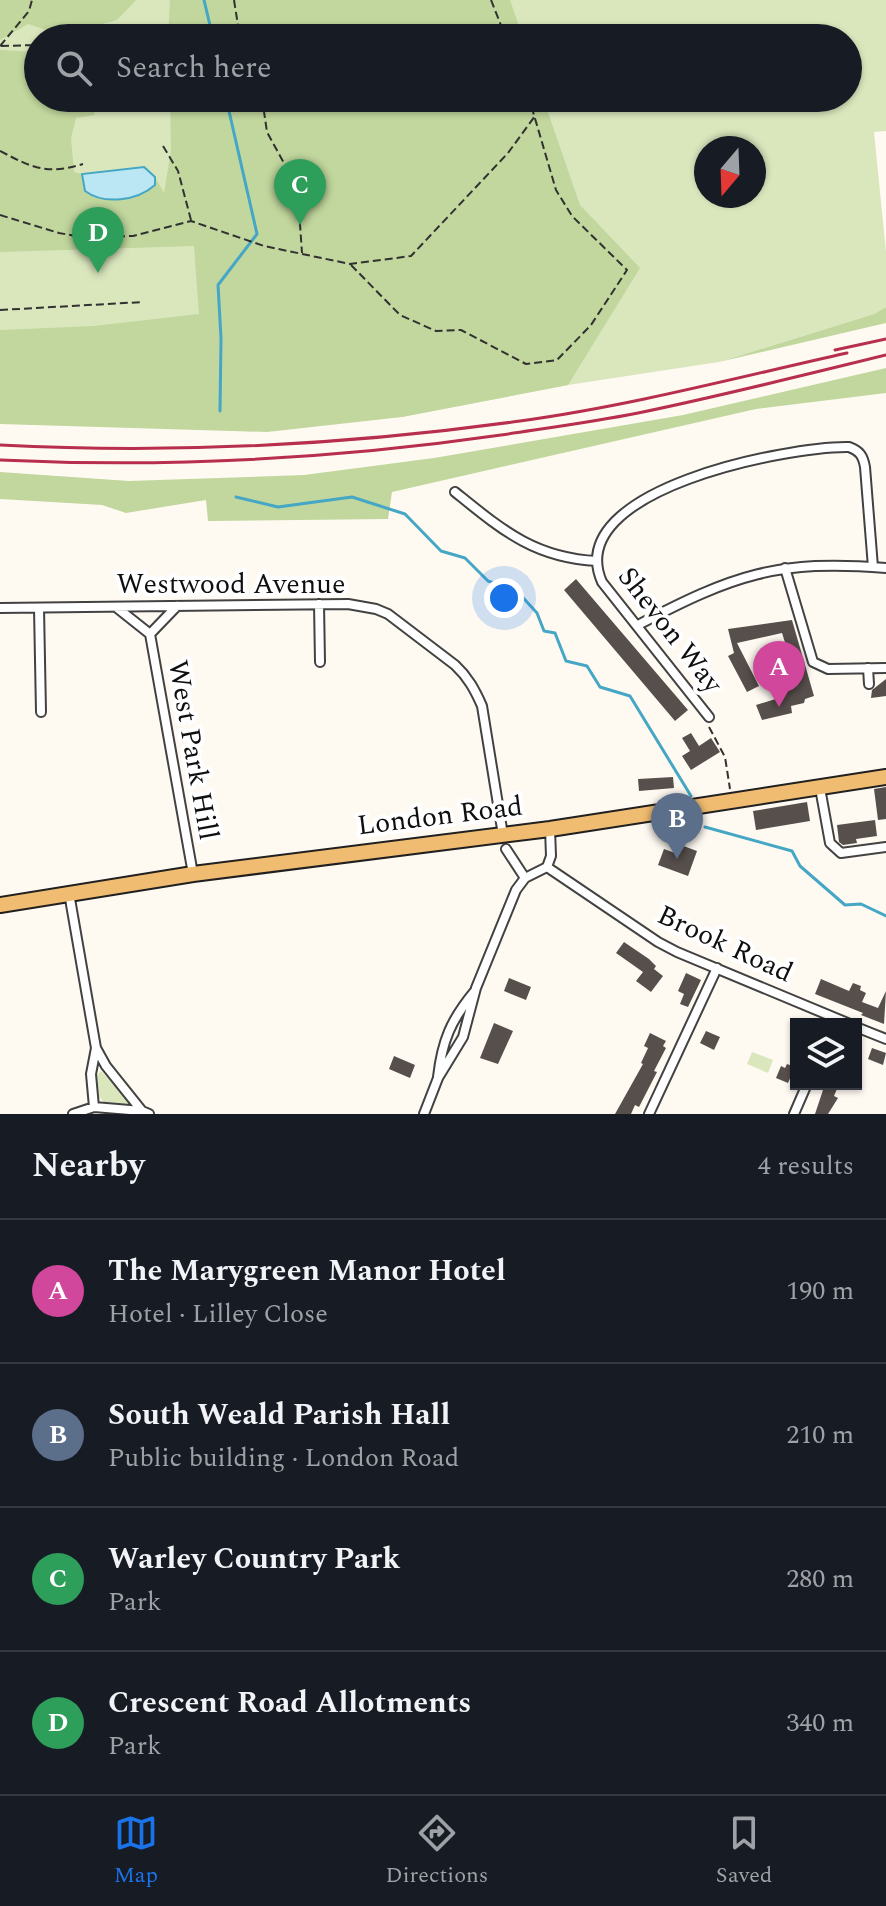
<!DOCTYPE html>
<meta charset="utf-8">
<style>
:root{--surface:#171b24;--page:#20242c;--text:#f1f3f6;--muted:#9ea1a6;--line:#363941;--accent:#1a73e8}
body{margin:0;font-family:Spectral,serif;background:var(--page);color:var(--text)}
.controls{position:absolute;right:24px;bottom:24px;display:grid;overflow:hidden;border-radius:0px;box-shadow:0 2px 6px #0004}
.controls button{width:72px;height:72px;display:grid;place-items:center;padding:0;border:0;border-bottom:2px solid var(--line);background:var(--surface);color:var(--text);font:40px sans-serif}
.compass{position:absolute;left:694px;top:136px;width:72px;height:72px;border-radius:50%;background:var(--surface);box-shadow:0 2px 6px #0004;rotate:199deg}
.you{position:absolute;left:504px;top:598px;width:28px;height:28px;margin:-20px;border:6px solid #fff;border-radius:50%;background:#1a73e8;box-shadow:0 0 0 12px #1a73e833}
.badge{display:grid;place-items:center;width:52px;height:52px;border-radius:50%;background:var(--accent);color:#fff;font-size:26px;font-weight:700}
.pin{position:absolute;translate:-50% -66px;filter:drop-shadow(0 2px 4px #0008)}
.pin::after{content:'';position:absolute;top:42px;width:28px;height:24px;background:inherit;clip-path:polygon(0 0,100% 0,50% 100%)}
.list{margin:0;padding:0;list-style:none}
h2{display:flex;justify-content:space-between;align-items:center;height:104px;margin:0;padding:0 32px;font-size:34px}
h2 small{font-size:26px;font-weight:400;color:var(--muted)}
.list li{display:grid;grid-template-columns:52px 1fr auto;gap:24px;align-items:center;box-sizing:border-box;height:144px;padding:0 32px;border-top:2px solid var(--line)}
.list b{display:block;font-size:30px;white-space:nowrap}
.list p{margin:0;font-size:26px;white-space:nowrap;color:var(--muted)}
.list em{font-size:26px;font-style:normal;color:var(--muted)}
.icon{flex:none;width:44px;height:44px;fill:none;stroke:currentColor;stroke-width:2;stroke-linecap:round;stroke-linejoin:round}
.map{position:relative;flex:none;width:886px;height:1114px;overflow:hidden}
.search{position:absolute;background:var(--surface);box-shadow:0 2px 6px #0004;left:24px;right:24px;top:24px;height:88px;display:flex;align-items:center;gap:20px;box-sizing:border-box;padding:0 28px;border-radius:44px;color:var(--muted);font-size:30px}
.sheet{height:680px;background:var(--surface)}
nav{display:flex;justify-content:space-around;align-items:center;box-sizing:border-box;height:112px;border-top:2px solid var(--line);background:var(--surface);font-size:22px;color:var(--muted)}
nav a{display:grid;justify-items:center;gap:4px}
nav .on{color:var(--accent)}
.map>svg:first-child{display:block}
.green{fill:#dae7bd;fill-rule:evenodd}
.forest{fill:#c1d79d}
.water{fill:#bae7f3;stroke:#45a7c5;stroke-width:2}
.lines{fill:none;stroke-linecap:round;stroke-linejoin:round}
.stream{stroke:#45a7c5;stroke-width:3}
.building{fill:#574f4c}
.minor-casing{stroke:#424242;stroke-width:12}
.primary-casing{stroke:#202020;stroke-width:18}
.path{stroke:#313131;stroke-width:2;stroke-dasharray:8 4;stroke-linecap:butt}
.minor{stroke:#fff;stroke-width:8}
.primary{stroke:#f0bc71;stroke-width:14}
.rail{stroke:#b72f4c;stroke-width:3}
.labels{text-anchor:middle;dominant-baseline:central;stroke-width:8;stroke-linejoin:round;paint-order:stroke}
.street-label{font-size:28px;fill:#0f0f0f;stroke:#fff}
</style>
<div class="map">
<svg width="886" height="1114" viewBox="0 0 886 1114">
<rect width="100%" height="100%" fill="#fefaf2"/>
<path class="green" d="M0,0H886V131L874,132L886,252V307L874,314L719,362L568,385L402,417L0,424ZM38,38H848V98H38ZM706,148H754V196H706Z
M752,1052L773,1060L768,1073L747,1064Z
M101,1071L129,1101V1104L104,1102L99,1097L97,1075Z"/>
<path class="forest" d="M0,0H136L117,20L62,35L28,24L0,40Z
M170,0H510L523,38H168Z
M0,50L38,52V98H99L94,115L76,118L71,138L74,172L82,174L83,182L93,197C117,199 135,200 154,185L155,177L164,193L171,151L170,98H543L580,205L640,268L568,385L402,417L267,432L0,424V330L94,326L199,314L194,246L0,252Z
M886,307V323L719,362L874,314Z
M886,368V393L756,409L392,492L388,519L208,521L206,500L126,513L102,505L0,499V472L129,481L304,475L434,458L683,415Z"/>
<path class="water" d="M144,167L155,177V185C137,201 104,205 85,191L82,174Z"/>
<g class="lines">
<path class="stream" d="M204,0L213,38
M220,411L221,338L218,285L257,234L226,98
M236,497L278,507L352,497L405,514L441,551L465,558L488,581L516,590L537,613L544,631L555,633L566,661L587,666L600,687L630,696L691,796
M705,827L792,851L800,866L845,905L861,904L886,916"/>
</g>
<path class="building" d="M576,579L688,710L675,721L564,590Z
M792,620L814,696L805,699L804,703L791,706L792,713L762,720L756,705L782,697L774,662L790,658L782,633L737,643L759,686L747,692L728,656L734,653L728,629Z
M886,679V696L871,698L872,690Z
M691,733L699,746L711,738L720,752L691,770L682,756L690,751L682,738Z
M673,777L674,788L639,791L638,779Z
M886,787V819L878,820L874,789Z
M807,802L810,821L756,830L753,811Z
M875,820L877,836L856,839L857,843L843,845L839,842L837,825Z
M678,844L697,851L688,876L658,865L664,849L675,853Z
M624,942L649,959L656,966L654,969L663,976L651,992L636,981L643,972L616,953Z
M686,973L701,980L688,1007L680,1004L684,994L678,991Z
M509,978L531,987L526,1000L504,991Z
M821,979L849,991L853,983L861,986L860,990L866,993L862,1002L878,1008L886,991L884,1024L861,1015L863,1013L815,994Z
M494,1023L513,1031L498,1064L480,1058Z
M706,1031L720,1037L714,1050L700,1043Z
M650,1033L666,1041L663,1046L666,1048L654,1071L657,1072L639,1107L635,1105L631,1114H615L643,1064L641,1063L648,1048L644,1046Z
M872,1048L886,1053L883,1065L868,1059Z
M394,1056L415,1065L410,1078L389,1069Z
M787,1064L795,1067L788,1083L776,1078L781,1066L785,1068Z
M825,1084H839L834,1096L838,1098L828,1114H815Z"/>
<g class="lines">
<defs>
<path id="minor" d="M455,492C501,529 534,558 597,561
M785,568L813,662L828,669L886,668
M319,604L320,662
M116,607L150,634L193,874
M0,608L348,604L376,609L388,614L455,665C468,677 475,690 482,706L503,835
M39,608L41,712
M638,625C733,575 778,559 886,568
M150,634L177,606
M868,668L869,684
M709,717L602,582C561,489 790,446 849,447C860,451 863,456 865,467L873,567
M820,788L830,843L841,853L886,847
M550,829L551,856L547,867L658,942L677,952L850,1024
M506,849L525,878L547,867
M69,893L96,1048L106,1066L142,1111L149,1114
M856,1027L886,1039
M438,1077C442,1041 451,1020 474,992
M94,1107L91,1074L96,1048
M73,1114L94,1107L142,1111
M424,1114L438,1078L463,1037L476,988L516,890L525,878
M649,1114L717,968
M794,1114L807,1084"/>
<path id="primary" d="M0,905L193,874L550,829L886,777"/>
</defs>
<use href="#minor" class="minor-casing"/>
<use href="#primary" class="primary-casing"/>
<path class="path" d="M234,0L240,38
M491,0L506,38
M110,38L126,27
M0,46L29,11L32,0
M1,46L38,45
M262,98L267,132L291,176L299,210L302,253
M163,146L178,171L191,220
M0,151C33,168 46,175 83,164
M0,215L59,233L81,237L133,236L191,221L264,246L350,264L411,256L508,153L535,116
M351,265L400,315L436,331L461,330L526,364L557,360L591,325L627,270L572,216L556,190L529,98
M0,310L143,302
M709,727L725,757L730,789"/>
<use href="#minor" class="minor"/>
<use href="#primary" class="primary"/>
<path class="rail" d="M835,350L886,339
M0,445C174,454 348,445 520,421C630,406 739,377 847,353
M0,460C169,468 334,459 501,435C547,428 593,422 638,413C721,396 804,375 886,355"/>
</g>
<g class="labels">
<g class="street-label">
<text x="231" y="584">Westwood Avenue</text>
<text transform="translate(670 630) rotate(52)">Shevon Way</text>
<text transform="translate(193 750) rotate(80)">West Park Hill</text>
<text transform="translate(440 816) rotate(-7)">London Road</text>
<text transform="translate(725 944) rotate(25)">Brook Road</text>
</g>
</g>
</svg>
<div class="controls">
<button><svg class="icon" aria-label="layers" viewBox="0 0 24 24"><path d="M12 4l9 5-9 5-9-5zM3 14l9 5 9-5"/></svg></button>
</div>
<svg class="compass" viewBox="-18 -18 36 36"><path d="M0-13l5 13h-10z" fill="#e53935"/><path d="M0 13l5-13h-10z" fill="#9ea1a6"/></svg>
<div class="you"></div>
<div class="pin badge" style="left:779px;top:707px;background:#d1479c">A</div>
<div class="pin badge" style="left:677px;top:859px;background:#5c6f8a">B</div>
<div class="pin badge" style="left:300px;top:225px;background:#2e9e5b">C</div>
<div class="pin badge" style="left:98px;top:273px;background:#2e9e5b">D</div>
<div class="search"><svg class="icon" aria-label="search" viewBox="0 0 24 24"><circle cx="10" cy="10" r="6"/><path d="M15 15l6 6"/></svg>Search here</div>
</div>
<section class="sheet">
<h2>Nearby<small>4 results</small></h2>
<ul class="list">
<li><span class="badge" style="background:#d1479c">A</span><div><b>The Marygreen Manor Hotel</b><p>Hotel · Lilley Close</p></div><em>190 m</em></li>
<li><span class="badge" style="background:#5c6f8a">B</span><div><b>South Weald Parish Hall</b><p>Public building · London Road</p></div><em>210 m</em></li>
<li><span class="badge" style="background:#2e9e5b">C</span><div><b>Warley Country Park</b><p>Park</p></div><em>280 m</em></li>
<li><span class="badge" style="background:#2e9e5b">D</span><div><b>Crescent Road Allotments</b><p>Park</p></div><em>340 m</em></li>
</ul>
</section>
<nav>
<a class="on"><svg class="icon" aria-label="map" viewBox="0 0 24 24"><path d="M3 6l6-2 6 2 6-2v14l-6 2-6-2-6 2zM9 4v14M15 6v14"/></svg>Map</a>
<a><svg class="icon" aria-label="directions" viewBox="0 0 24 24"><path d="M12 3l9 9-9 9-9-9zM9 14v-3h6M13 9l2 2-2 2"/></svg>Directions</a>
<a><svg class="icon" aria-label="saved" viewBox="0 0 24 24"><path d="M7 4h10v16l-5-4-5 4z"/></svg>Saved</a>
</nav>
